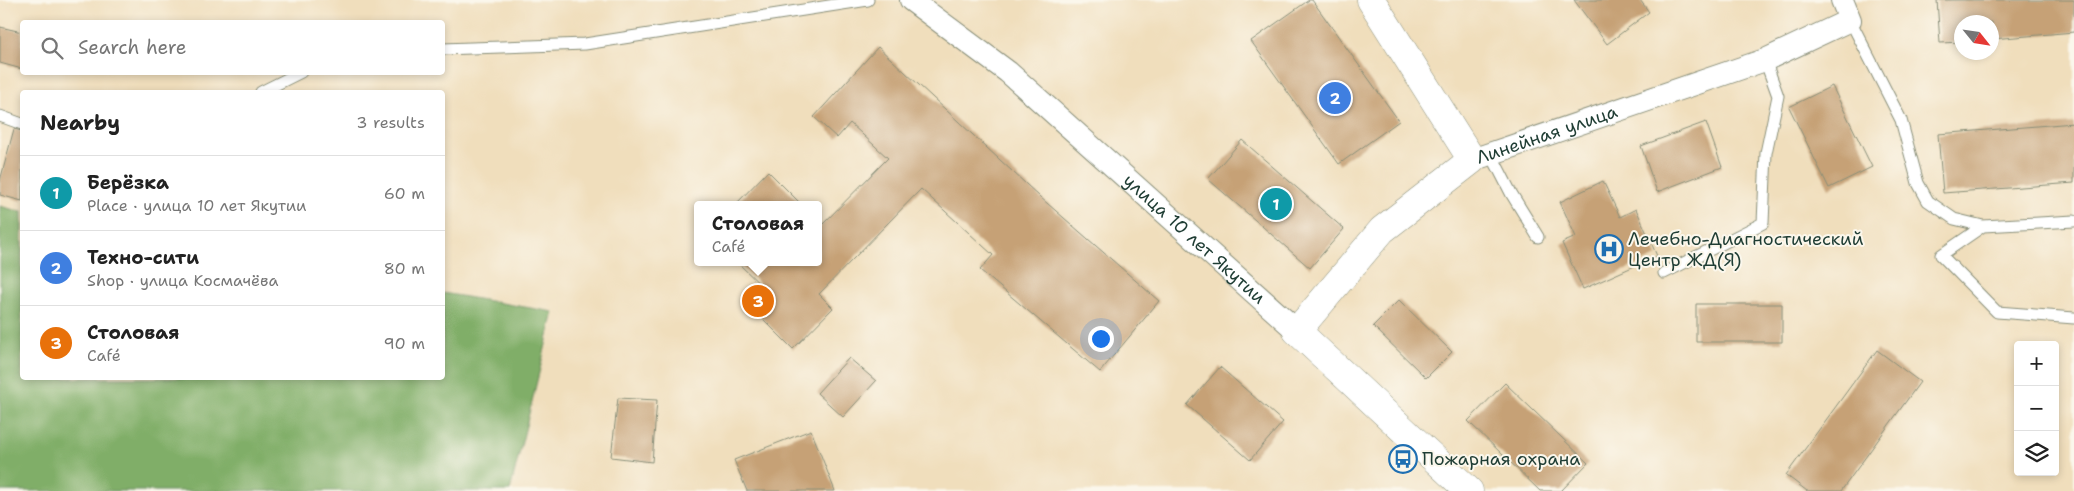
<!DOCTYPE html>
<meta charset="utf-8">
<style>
:root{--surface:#fff;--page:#f6f6f6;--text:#222;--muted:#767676;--line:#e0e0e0;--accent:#ea580c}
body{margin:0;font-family:"Shantell Sans",sans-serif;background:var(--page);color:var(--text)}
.controls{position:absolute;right:15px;bottom:15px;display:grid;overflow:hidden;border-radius:5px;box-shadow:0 2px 8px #0003}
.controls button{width:45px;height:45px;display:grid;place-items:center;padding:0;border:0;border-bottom:1px solid var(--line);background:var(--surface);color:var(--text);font:25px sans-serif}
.compass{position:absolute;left:1954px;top:15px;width:45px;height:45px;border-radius:50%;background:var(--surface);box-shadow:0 2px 8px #0003;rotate:120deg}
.you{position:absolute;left:1100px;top:338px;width:18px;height:18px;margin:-12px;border:4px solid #fff;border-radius:50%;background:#1a73e8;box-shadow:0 0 0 8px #1a73e833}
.badge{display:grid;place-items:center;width:32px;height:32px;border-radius:50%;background:var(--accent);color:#fff;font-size:16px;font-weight:700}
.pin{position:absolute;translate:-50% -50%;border:2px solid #fff;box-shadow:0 1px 5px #0006}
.popup{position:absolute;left:694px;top:201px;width:128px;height:65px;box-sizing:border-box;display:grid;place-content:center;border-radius:5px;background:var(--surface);filter:drop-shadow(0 1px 4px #0005);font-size:16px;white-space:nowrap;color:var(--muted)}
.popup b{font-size:19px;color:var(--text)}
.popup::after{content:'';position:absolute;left:50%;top:100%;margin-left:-10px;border:10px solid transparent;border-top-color:var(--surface)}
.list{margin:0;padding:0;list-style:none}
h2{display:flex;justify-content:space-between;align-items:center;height:65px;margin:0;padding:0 20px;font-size:21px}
h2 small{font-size:16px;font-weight:400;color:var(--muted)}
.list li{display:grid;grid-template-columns:32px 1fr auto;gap:15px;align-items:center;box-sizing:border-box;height:75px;padding:0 20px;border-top:1px solid var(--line)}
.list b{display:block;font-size:19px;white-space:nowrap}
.list p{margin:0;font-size:16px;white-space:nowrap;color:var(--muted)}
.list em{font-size:16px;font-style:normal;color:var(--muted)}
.icon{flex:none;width:28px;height:28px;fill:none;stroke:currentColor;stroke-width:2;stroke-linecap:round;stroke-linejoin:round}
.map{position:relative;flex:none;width:2074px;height:491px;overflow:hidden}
.search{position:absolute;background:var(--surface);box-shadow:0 2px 8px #0003;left:20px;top:20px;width:425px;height:55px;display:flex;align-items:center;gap:12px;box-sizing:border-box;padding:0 18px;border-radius:5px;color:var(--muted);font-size:19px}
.panel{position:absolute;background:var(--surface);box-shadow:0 2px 8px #0003;left:20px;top:90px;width:425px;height:290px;border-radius:5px}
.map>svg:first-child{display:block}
.forest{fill:#80ae67;stroke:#50764e}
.building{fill:#c6a176}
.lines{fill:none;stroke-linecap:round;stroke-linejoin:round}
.service-casing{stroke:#888e78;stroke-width:13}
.minor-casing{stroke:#888e78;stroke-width:24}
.tertiary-casing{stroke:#888e78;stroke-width:29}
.secondary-casing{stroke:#888e78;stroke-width:29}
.service{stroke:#fff;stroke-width:11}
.minor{stroke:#fff;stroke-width:22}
.tertiary{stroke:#fff;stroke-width:28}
.secondary{stroke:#fff;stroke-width:28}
.labels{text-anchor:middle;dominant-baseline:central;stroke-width:4;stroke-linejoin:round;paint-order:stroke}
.street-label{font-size:18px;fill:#1f3d34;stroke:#fbf7ec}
.poi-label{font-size:18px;fill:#1f3d34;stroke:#fbf7ec;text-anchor:start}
</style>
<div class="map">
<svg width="2074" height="491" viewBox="0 0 2074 491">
<rect width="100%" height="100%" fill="#fbf7ec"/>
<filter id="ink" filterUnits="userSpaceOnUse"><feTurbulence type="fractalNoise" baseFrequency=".02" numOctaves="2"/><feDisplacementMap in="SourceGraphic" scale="10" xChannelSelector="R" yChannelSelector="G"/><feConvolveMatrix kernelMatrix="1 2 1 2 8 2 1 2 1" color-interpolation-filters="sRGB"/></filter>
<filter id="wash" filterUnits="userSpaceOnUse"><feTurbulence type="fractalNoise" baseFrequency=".0096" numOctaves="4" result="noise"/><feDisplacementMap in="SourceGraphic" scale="20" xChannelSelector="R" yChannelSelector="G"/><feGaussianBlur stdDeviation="1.12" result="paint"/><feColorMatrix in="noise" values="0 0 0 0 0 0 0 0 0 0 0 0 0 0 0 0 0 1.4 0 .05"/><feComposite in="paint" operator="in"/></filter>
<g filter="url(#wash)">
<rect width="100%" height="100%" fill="#f0debc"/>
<path class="forest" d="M0,206L22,212V378H442L443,293L554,312L510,491H0Z"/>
<g id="blocks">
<path class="building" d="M1309,0H1312L1399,121L1339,164L1251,41Z
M1574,0H1640L1649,12L1607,44Z
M1937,0H2074V32L1992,39V22H1962V42L1940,43Z
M0,27L22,32V69L0,63Z
M878,47L1040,197L1159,301L1100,372L980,270L993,255L921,189L819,294L833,308L793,349L752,308L768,292L737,262H818V229L888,158L850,123L837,138L814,117Z
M1832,86L1872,167L1829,188L1789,107Z
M1706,122L1722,167L1657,192L1641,146Z
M2074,123V183L1943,193L1938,134Z
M14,129L22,131V201L0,195V181Z
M1242,140L1344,229L1310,268L1208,179Z
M768,171L802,205H735Z
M1603,181L1620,217L1636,209L1657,256L1583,289L1562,243L1576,237L1560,202Z
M1399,300L1452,352L1426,378L1373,326Z
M1696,304H1782V342H1696Z
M1877,350L1920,382L1841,491H1807L1786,475Z
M849,358L876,381L843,417L817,393Z
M1220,367L1283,422L1250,460L1187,405Z
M1505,383L1588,463L1561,491H1540L1468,421Z
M618,398L657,400L652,462L611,457Z
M811,430L835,491H747L734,460Z"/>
</g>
</g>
<g filter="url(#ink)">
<use href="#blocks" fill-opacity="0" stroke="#888e78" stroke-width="1"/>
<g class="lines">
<defs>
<path id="service" d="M1850,20L1901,120L1918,183L1928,201L1954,219L1983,226L2074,221
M442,49L585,44L868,0
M261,92L301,72
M0,116L22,124
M1491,154L1511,193L1538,237
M1983,226L1941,255L1997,312L2074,318
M1664,273L1763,223L1766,153L1778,96L1765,60"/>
<g id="minor">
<path id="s1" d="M911,0L1008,72L1297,331"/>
<path id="s2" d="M1472,160L1765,60L1850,20L1842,0"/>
</g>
<path id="tertiary" d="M1297,331L1469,491"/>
<path id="secondary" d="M1297,331L1382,230L1472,160L1371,0"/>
</defs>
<use href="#service" class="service-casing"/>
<use href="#minor" class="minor-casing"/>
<use href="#tertiary" class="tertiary-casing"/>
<use href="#secondary" class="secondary-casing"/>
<use href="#service" class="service"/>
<use href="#minor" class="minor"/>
<use href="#tertiary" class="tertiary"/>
<use href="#secondary" class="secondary"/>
</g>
</g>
<defs>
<symbol id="hospital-ring" viewBox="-11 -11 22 22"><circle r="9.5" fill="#fbf7ec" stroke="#1f6fb2" stroke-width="1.5"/><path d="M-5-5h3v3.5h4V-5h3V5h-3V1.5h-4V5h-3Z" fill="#1f6fb2"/></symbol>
<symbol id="bus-ring" viewBox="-11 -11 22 22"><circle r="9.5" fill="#fbf7ec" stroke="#1f6fb2" stroke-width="1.5"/><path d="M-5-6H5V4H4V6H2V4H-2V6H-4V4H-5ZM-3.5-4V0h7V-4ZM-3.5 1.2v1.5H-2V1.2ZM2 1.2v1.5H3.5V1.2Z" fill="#1f6fb2"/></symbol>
</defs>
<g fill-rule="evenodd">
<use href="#hospital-ring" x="1593" y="233" width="32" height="32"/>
<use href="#bus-ring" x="1387" y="443" width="32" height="32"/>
</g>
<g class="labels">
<g class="street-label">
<text stroke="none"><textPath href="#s2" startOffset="79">Линейная улица</textPath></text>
<text stroke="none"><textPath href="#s1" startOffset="371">улица 10 лет Якутии</textPath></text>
</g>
<g class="poi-label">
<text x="1628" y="239">Лечебно-Диагностический<tspan x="1628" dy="21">Центр ЖД(Я)</tspan></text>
<text x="1422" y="459">Пожарная охрана</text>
</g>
</g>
</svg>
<div class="controls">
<button>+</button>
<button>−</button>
<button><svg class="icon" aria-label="layers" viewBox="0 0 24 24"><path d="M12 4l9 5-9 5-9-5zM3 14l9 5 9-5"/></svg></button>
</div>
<svg class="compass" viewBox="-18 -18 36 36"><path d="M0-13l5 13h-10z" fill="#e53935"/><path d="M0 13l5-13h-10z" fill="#767676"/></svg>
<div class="you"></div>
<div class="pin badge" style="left:1276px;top:204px;background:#0f9aa8">1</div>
<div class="pin badge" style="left:1335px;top:98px;background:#3f7fe0">2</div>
<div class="pin badge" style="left:758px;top:301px;background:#e8710a">3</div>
<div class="popup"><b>Столовая</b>Café</div>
<div class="search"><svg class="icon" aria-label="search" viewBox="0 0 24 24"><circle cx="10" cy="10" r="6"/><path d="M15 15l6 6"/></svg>Search here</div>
<section class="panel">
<h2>Nearby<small>3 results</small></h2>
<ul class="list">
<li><span class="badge" style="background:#0f9aa8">1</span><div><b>Берёзка</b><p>Place · улица 10 лет Якутии</p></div><em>60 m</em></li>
<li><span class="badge" style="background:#3f7fe0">2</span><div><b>Техно-сити</b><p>Shop · улица Космачёва</p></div><em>80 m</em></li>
<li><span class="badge" style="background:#e8710a">3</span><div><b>Столовая</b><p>Café</p></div><em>90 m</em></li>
</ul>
</section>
</div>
